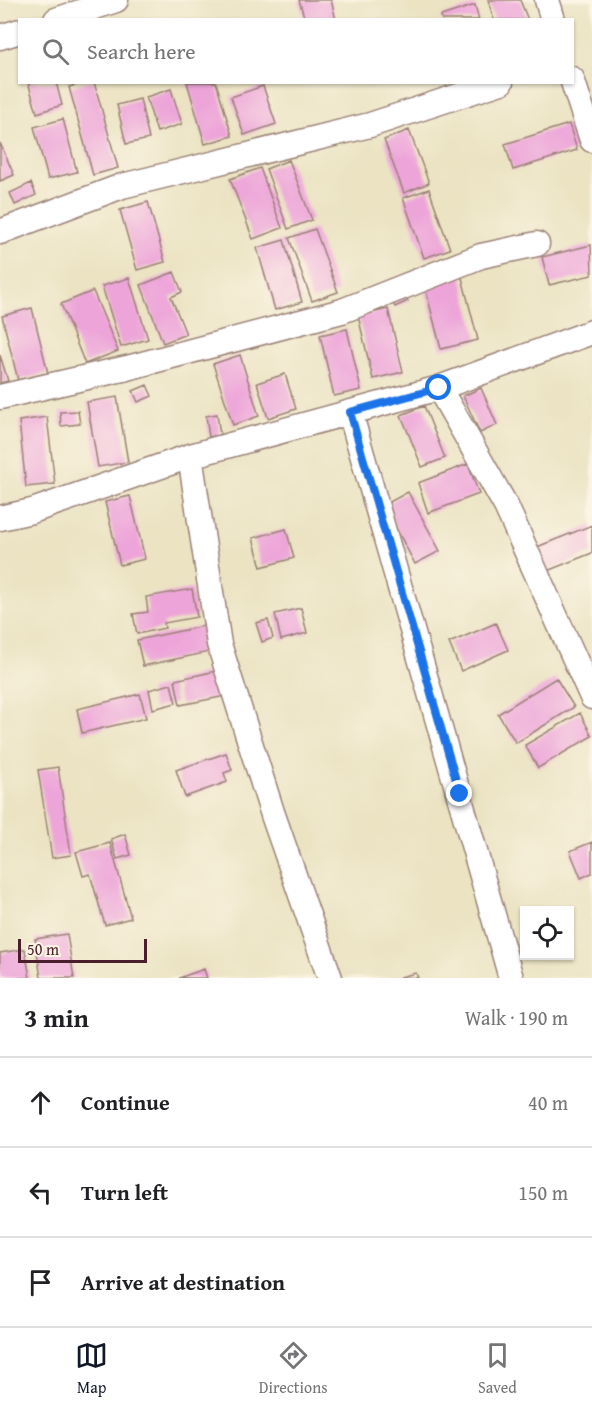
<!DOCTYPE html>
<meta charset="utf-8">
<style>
:root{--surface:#fff;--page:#f6f6f6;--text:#202124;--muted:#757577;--line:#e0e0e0;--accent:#111827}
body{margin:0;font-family:"Gentium Book Plus",serif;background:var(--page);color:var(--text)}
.controls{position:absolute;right:18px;bottom:18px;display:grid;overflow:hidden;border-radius:0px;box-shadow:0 2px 4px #0004}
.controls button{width:54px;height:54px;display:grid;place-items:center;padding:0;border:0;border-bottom:2px solid var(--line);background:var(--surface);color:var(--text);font:30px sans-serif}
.scale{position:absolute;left:18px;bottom:15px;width:129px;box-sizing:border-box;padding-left:6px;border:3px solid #4a1f2b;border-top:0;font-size:16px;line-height:21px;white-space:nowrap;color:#4a1f2b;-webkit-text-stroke:4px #fcf5e5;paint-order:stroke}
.stop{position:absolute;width:18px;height:18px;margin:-14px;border:4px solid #1a73e8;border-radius:50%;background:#fff}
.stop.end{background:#1a73e8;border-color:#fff;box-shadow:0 2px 6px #0008}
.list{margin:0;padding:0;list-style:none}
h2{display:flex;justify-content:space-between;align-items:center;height:78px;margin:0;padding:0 24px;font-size:26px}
h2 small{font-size:20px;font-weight:400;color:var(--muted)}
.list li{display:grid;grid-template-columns:39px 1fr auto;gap:18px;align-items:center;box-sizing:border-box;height:90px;padding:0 24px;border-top:2px solid var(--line)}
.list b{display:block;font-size:22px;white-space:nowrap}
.list em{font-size:20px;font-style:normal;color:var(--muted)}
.icon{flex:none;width:33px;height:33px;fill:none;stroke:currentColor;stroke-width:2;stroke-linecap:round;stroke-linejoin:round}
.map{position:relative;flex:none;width:592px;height:978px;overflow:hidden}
.search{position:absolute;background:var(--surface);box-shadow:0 2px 4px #0004;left:18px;right:18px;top:18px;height:66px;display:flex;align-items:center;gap:15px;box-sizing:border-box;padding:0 21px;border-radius:0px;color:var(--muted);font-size:22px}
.sheet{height:348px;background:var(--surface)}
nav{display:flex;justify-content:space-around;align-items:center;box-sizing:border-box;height:84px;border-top:2px solid var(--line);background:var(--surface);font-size:16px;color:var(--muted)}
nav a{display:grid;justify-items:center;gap:3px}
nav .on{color:var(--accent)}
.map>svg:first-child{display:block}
.building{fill:#eda5d9}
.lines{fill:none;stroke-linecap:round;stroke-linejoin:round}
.minor-casing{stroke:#9a8176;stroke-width:27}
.minor{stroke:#fff;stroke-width:24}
.route{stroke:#1a73e8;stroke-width:8}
</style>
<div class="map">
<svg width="592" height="978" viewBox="0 0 592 978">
<rect width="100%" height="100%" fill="#fcf5e5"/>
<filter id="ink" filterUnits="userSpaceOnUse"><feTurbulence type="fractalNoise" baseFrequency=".0167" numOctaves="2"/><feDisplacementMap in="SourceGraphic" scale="12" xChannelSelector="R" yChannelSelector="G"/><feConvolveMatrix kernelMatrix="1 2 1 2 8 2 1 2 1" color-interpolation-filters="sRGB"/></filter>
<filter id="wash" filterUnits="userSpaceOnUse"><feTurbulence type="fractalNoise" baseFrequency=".008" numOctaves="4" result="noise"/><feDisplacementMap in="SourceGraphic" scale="24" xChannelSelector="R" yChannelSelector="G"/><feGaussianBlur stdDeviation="1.35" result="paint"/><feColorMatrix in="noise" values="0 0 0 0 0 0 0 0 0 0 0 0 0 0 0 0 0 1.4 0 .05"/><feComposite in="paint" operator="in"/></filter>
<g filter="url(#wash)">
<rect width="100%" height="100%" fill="#ebe3c2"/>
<g id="blocks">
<path class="building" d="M299,0H331L336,20H305Z
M488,0H520L528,20H494Z
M475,5L479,20H442L441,16Z
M28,82H56L62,105L37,113Z
M86,82H94L118,168L93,175L69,87Z
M187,82H216L232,136L205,144Z
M263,86L276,124L244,135L231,97Z
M171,89L182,124L157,132L146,97Z
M140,99L149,139L126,144L117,105Z
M63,119L77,172L48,179L34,127Z
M569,124L577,150L513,170L505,144Z
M409,130L429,183L404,193L384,140Z
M0,143L14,175L0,181Z
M289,160L312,220L288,229L266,169Z
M260,168L282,228L253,239L230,179Z
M31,183L36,195L15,205L10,193Z
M429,189L450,249L424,258L403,198Z
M148,202L165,262L137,270L120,210Z
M315,229L338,292L312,301L289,238Z
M284,240L302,302L275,310L257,248Z
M591,245L592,275L549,285L542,257Z
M174,272L182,292L171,297L186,334L163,343L141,285Z
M461,274L478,340L441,349L424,283Z
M129,278L148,339L121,347L102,286Z
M93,291L118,351L85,364L61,304Z
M402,291L408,301L395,307L390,297Z
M32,308L48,373L18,380L2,316Z
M388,309L403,372L373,379L358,316Z
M347,329L361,390L334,396L320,335Z
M0,355L8,381L0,383Z
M240,355L259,416L233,425L213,364Z
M285,374L296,409L268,418L257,383Z
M147,385L152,396L138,402L133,391Z
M481,388L497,425L480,433L463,396Z
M117,397L128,462L98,467L87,402Z
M424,406L445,458L422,467L401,415Z
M78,411L80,424L61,426L60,412Z
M217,414L220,435L209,437L206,416Z
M47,417L55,484L26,487L19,421Z
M468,464L479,494L428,513L418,483Z
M408,492L440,551L415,564L384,505Z
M130,496L145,559L120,565L105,502Z
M592,525V553L547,571L537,547Z
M286,529L294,558L261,567L253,538Z
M192,589L197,617L164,623L165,628L137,634L133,614L148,612L146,597Z
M301,608L307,633L281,640L275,614Z
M268,620L273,638L262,642L256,623Z
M496,623L508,650L461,671L449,643Z
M204,626L209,652L143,666L137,640Z
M221,670L226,696L180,705L175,680Z
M556,678L574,707L516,743L498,714Z
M171,684L176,703L153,709L149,690Z
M140,694L146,718L82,733L77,709Z
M580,713L592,736L538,768L525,745Z
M226,753L232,770L224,773L227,782L185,797L176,770Z
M58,767L71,855L52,858L38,770Z
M125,834L131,855L117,859L111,839Z
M592,842V873L581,878L570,851Z
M110,843L131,918L105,925L90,874L83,876L76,852Z
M67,934L74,978H41L35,939Z
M25,949L30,978H0V953Z
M204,969L207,978H179Z
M416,973L418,978H400V977Z"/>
</g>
</g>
<g filter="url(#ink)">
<use href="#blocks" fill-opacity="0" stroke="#9a8176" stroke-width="1.5"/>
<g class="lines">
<defs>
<path id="minor" d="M547,0L553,20
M56,20L116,0
M0,37L20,31
M572,79L592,140
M0,232L122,186L370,125L501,82
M439,388L506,506L592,697
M0,397L127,368L342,311L481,256L537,244
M350,412L511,978
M190,456L219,644L273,815L330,978
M0,518L32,511L190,456L439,388L592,332"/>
</defs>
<use href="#minor" class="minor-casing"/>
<use href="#minor" class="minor"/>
</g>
</g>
<g class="lines" filter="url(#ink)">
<path class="route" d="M439,388L350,412L460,794"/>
</g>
</svg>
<div class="controls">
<button><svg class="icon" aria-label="locate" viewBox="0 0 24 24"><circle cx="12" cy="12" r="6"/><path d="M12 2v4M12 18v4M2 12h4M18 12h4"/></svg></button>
</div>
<div class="scale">50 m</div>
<div class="stop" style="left:439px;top:388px"></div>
<div class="stop end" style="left:460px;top:794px"></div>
<div class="search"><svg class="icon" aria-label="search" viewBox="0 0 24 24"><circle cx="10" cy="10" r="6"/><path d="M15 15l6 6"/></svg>Search here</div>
</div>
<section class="sheet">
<h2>3 min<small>Walk · 190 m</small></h2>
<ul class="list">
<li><svg class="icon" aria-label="ahead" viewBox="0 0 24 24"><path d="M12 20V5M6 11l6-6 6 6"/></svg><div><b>Continue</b></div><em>40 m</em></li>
<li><svg class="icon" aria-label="left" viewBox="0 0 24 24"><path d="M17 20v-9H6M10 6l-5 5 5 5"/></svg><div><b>Turn left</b></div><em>150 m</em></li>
<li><svg class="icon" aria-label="arrive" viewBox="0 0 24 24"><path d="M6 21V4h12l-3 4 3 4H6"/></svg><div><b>Arrive at destination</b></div></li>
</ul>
</section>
<nav>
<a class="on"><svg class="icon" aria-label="map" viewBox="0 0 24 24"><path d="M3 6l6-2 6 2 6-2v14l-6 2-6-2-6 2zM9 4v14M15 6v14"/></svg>Map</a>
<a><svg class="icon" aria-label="directions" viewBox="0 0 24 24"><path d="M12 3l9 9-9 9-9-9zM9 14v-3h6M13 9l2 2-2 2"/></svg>Directions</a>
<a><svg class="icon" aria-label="saved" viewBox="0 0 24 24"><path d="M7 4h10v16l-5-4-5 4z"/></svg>Saved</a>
</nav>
